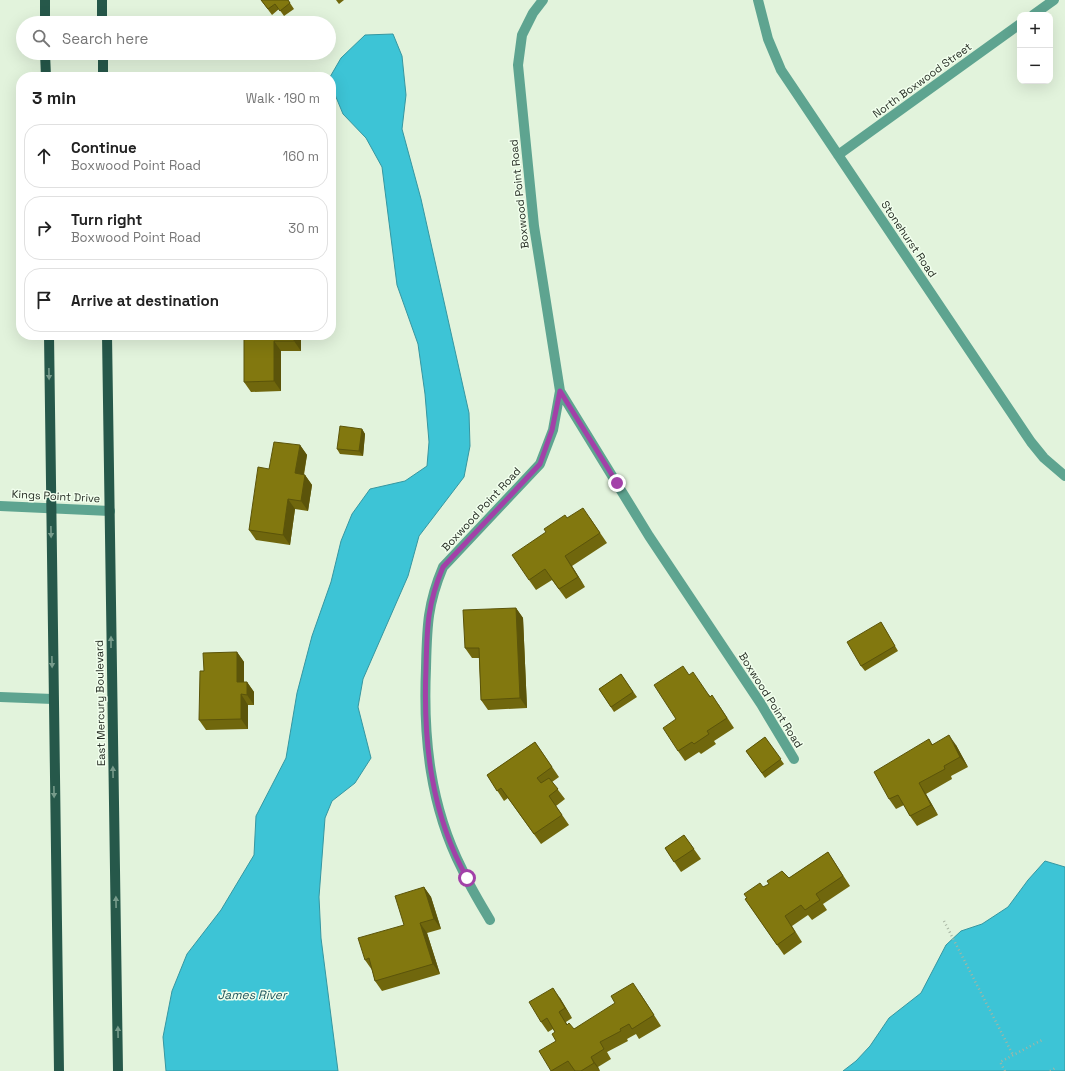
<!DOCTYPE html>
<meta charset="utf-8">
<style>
:root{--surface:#fff;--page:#f2f2f2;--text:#222;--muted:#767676;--line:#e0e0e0}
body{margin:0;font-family:"Space Grotesk",sans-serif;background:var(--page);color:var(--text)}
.controls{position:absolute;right:12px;top:12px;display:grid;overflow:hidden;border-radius:8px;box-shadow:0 4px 16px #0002}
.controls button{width:36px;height:36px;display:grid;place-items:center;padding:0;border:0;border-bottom:1px solid var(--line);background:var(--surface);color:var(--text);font:20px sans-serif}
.stop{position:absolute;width:12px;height:12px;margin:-9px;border:3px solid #a241a8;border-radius:50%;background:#fff}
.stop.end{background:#a241a8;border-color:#fff;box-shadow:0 1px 4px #0008}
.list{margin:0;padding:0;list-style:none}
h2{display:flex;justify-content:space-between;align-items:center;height:52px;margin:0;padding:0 16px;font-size:17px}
h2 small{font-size:13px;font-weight:400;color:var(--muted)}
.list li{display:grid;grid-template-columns:26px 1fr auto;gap:12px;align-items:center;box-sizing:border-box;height:64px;margin:0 8px 8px;padding:0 8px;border:1px solid var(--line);border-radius:16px}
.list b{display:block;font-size:15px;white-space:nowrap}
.list p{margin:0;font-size:13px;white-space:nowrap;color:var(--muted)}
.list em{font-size:13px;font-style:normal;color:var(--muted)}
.icon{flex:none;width:22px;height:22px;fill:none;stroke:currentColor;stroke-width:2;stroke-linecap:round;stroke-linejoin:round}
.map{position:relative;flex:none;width:1065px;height:1071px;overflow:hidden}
.search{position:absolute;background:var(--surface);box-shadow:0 4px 16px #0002;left:16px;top:16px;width:320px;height:44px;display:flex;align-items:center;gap:10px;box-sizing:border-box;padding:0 14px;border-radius:22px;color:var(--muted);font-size:15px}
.panel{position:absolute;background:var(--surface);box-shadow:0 4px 16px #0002;left:16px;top:72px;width:320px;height:268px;border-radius:16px}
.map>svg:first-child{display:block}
.water{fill:#3dc4d6;stroke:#3697a1}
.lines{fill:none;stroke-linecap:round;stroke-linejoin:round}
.path{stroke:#a7b5a2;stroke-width:2.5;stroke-dasharray:1 3;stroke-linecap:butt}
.minor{stroke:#5ea490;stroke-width:10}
.primary{stroke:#26584a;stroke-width:10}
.wall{fill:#70670d}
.shaded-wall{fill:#5b540a}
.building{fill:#82780f;stroke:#5b540a}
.oneway{fill:#779b8b}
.route{stroke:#a241a8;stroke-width:5}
.labels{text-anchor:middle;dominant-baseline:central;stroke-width:3;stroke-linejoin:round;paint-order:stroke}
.street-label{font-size:11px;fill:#272e25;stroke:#f1ffed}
.water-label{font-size:12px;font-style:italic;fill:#20575e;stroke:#f1ffed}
</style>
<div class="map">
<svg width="1065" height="1071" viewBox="0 0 1065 1071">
<rect width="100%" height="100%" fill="#e2f3dc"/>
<path class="water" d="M393,34L402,56L406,95L402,129L421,199L469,413L470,446L464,477L419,536L408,576L363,679L358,707L371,758L355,783L332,801L325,818L319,897L321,938L338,1071H166L163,1037L172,991L187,954L221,910L254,855L256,816L286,758L297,693L312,636L331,582L341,541L352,514L370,489L405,481L427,466L429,442L425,394L418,344L397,285L382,167L366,138L343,114L331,85L330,77L341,58L365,35Z
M1045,861L1065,867V1071H843L856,1061L870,1046L889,1018L921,993L946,945L961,931L982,924L1008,907L1028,880Z"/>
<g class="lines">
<path class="path" d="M944,921L1013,1055
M1005,1071L1000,1062L1042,1040
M1050,1071L1057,1067"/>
<path class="minor" d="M758,0L768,39L781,70L1031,442L1044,458L1065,476
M1033,15L1054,0
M838,155L1020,24
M560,391L649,536L761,704L794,759
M0,506L110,511
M0,697L53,699
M490,920C480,903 470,887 462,869C430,806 423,738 426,668C427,628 427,605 443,567L540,464L553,430L560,391L534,226L518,65L522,35L533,13L543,0"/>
<path class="primary" d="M45,0V23
M102,0V23
M45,53L46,77
M103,53V77
M49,335L59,1071
M107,335L118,1071"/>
</g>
<path class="wall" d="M261,0H288L294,9L284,16L279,9L272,15Z
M336,0H344L339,4Z
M244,335H301V351H281V391L251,392L244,382Z
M362,429L365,434L363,456L340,454L337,449Z
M300,445L307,455L304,475H305L312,485L308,511L295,509L290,545L256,540L249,530L269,469Z
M567,518H590L607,543L572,566L585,587L566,599L552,580L536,590L529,580Z
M516,608L523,618L527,708L488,710L481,700L479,658H472L465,648Z
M881,622L898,651L865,671L861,666Z
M237,652L244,662V682H247L254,692V705H248V729L206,730L199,720L204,671Z
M621,674L637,697L614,712L599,689Z
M689,675L719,705L734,728L714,741L716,744L701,754L699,752L685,761L678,751L676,719Z
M765,737L784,764L765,778L746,751Z
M929,739L932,744L956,745L968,767L951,776L952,779L926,794L938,815L917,826L910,816L904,805L896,809L889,799Z
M535,742L559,777L552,782L565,799L556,806L569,825L541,844L508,798L504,801L487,775Z
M684,835L701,859L681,872L665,848Z
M828,852L850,886L823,904L827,910L812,920L808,915L792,926L802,942L784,955L745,899L763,887L789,878Z
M424,887L431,897L441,929L427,933L440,974L382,991L375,981L372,970L365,960L404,925Z
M640,993L661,1026L639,1039L636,1034L627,1039L628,1041L607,1052L611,1059L598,1067L600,1071H551L556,1041L555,1032L553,1029L548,1032L541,1022L560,998L572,1018L566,1022L567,1024L574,1029Z"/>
<path class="shaded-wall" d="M294,335H301V351L294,341Z
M274,341L281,351V391L274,381Z
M362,429L365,434L363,456L359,451Z
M300,445L307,455L302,483L295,473Z
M305,475L312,485L308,511L301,501Z
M288,499L295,509L290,545L283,535Z
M565,556L572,566L585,587L578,577Z
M516,608L523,618L527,708L520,698Z
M237,652L244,662V692L237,682Z
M247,682L254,692V705L247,695Z
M241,694L248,705V729L241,719Z
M949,735L956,745L968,767L960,757Z
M919,783L926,794L938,815L931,805Z
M424,887L431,897L441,929L434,919Z
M420,923L427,933L440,974L433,964Z
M553,988L560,998L572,1018L565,1008Z
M591,1057L598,1067L600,1071L594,1063Z"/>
<path class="building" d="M261,0H288L290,3L280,11L275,4L268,9Z
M244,335H294V341H274V381L244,382Z
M340,426L362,429L359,451L337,449Z
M274,442L300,445L295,473L305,475L301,501L288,499L283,535L249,530L258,467L269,469Z
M583,508L600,533L565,556L578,577L559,589L545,569L529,580L512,555L546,532L544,529L565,515L567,518Z
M516,608L520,698L481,700L479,648H465L463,610Z
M881,622L895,646L861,666L847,642Z
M237,652V682H247V695L241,694V719L199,720L200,671H204L203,653Z
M683,666L689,675L693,672L710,697L712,695L727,718L707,731L709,734L694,744L692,742L678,751L663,728L676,719L654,685Z
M621,674L633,692L611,707L599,689Z
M949,735L960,757L944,766L945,769L919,783L931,805L910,816L898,795L889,799L874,772L929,739L932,745Z
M765,737L781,759L762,773L746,751Z
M535,742L552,767L537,778L541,783L549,778L558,789L549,796L562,815L534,834L501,788L497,791L487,775Z
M684,835L694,849L674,862L665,848Z
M828,852L843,876L816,894L820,900L805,910L801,905L785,916L795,932L777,945L745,899L747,898L744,894L760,883L763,887L769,884L767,881L782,871L789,878Z
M424,887L434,919L420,923L433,964L375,981L369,958L365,960L358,938L404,925L395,896Z
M633,983L654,1015L632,1029L629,1024L620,1029L621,1031L600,1042L604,1049L591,1057L594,1063L581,1071H575L568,1061L551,1071L539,1051L556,1041L552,1034L555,1032L547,1018L541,1022L529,1002L553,988L565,1008L559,1012L567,1025L569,1023L574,1029L615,1003L611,996Z"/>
<defs><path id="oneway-solid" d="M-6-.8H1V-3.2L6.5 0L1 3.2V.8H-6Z"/></defs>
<g class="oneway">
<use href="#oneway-solid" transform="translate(49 374) rotate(89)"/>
<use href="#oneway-solid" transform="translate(51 532) rotate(89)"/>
<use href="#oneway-solid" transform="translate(111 642) rotate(-90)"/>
<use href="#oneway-solid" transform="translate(52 662) rotate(89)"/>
<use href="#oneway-solid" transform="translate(113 772) rotate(-91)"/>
<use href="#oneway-solid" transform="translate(54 792) rotate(89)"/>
<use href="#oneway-solid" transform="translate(116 902) rotate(-91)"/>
<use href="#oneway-solid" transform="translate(118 1032) rotate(-91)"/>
</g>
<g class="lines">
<path class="route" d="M467,878C431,814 423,741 426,668C427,628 427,605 443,567L540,464L552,430L560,391L617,483"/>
</g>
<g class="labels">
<g class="street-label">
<text transform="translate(922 80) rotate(-36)">North Boxwood Street</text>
<text transform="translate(519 194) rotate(-96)">Boxwood Point Road</text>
<text transform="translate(909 239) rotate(56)">Stonehurst Road</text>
<text transform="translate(56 496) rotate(3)">Kings Point Drive</text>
<text transform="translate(481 509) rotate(-47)">Boxwood Point Road</text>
<text transform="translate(771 700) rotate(58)">Boxwood Point Road</text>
<text transform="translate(100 703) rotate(-91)">East Mercury Boulevard</text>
</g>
<g class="water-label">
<text x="252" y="995">James River</text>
</g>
</g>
</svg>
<div class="controls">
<button>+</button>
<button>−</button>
</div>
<div class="stop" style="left:467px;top:878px"></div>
<div class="stop end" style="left:617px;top:483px"></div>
<div class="search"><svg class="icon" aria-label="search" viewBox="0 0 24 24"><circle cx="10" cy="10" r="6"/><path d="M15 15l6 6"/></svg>Search here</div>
<section class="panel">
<h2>3 min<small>Walk · 190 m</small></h2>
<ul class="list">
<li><svg class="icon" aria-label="ahead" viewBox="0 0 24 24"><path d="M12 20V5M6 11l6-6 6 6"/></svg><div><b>Continue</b><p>Boxwood Point Road</p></div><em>160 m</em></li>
<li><svg class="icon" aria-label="right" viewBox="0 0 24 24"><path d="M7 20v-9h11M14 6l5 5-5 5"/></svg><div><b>Turn right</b><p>Boxwood Point Road</p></div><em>30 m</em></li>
<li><svg class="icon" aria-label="arrive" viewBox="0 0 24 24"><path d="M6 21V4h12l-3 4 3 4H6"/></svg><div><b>Arrive at destination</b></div></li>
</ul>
</section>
</div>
